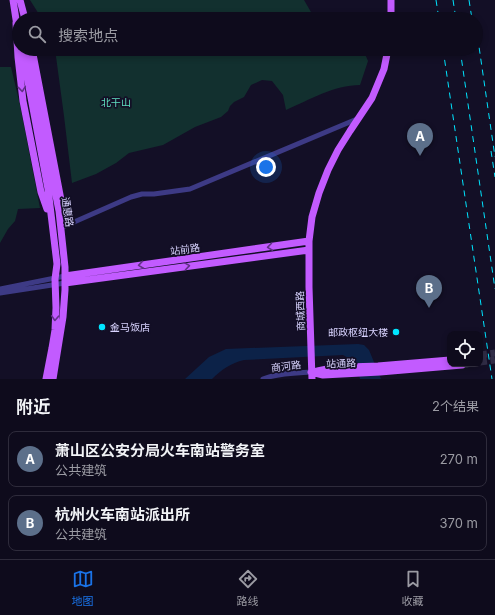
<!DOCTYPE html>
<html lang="zh">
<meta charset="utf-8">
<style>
:root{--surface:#0e0b1c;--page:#1c1929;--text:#f1f3f6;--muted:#9b9ba3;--line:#2e2b3b;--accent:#1a73e8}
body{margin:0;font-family:Inter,"Noto Sans SC",sans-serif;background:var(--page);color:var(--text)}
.controls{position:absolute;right:12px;bottom:12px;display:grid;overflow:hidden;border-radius:8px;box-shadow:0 2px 6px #0003}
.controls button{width:36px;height:36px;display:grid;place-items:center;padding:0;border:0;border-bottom:1px solid var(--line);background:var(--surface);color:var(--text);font:20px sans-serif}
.you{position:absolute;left:266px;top:167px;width:14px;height:14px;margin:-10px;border:3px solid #fff;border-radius:50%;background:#1a73e8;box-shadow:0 0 0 6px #1a73e833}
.badge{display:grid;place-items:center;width:26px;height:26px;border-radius:50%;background:var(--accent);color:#fff;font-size:13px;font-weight:700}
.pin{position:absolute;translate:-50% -33px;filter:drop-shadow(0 1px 2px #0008)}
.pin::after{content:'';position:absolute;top:21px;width:14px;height:12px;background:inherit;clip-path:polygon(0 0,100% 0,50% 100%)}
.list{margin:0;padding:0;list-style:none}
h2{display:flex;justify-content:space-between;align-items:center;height:52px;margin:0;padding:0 16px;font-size:17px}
h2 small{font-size:13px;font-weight:400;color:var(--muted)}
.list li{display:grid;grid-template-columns:26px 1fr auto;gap:12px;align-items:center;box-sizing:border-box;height:56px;margin:0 8px 8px;padding:0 8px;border:1px solid var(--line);border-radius:8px}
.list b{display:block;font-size:15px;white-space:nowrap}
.list p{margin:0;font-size:13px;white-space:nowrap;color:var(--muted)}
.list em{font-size:13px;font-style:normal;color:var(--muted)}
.icon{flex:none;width:22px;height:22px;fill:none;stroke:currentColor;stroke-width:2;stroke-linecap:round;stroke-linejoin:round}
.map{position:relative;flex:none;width:495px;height:379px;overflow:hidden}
.search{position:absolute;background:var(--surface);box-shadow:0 2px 6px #0003;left:12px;right:12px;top:12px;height:44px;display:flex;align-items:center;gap:10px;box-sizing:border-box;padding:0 14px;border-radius:22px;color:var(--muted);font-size:15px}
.sheet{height:180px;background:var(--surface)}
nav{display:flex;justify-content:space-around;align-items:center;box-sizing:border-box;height:56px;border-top:1px solid var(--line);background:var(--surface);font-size:11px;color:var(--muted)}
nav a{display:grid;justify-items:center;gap:2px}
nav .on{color:var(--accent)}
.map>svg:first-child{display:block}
.green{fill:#12302f}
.water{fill:#0c2248}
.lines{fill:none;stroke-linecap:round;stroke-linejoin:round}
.major-tunnel{stroke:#312d47;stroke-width:7;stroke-dasharray:7 3.5;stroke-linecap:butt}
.minor{stroke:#3d3a85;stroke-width:5}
.major{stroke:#c25bff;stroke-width:7}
.rail{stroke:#00e5ff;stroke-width:1;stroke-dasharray:6 5;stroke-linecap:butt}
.oneway{stroke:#623188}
.poi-dot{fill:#00e5ff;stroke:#130f26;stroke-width:1.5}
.labels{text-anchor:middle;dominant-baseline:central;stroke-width:3.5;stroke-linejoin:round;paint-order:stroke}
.park-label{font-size:10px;fill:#5fe0c0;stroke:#130f26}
.street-label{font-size:10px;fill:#d9d4ff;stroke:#130f26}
.poi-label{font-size:10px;fill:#d9d4ff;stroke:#130f26;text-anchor:start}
</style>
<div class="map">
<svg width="495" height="379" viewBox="0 0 495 379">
<rect width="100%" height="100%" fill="#130f26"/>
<path class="green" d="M30,0H304L315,19H42Z
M55,49H351L365,54L368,61L360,85C334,85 309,100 286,110L283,95L272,81L262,80L251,85L244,97L234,102L230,106L228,111L221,117L195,127L163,145L129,153L116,163L96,174L72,183L64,116Z
M0,67H11L20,105L40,208L18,209L15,221L8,229L0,243Z"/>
<path class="water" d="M358,344L364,345L369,350L381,379H360C357,366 356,362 343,355L244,360C231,363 221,370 212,379H185L209,357L226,349Z"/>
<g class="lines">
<path class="major-tunnel" d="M480,355L495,353
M480,362L495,360
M462,365L468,364"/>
<path class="minor" d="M65,226L131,197L142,194H154L190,189L357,119
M0,289L65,276
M0,293L65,283
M263,379C277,373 296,373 311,372"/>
<path class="major" d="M13,0L17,26
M20,0L25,19
M391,0V19
M16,23L18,57L23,101L41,192L47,209
M22,49L48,189L57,264L55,279L56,308L55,330L52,348L46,379
M27,49L59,211L65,267V290L63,317L53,379
M32,49L61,200
M65,276L309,241
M65,283L309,250
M311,372L323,375L380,372L462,365
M313,372C334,366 357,367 378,366C402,364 426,362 450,360
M312,379L309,287V241L312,217L319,193L328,170L338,150L350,131L372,98L384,69L388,49"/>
<path class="rail" d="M436,0L439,19
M453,0L456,19
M469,0L472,19
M476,26L495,157
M443,49L492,379
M460,49L495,289
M491,151L495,177"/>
</g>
<defs><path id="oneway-chevron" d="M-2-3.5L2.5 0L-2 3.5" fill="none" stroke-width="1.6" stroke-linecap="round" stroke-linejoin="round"/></defs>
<g class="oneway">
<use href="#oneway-chevron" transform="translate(22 89) rotate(84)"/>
<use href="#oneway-chevron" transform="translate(270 247) rotate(172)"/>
<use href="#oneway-chevron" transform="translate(141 265) rotate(172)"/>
<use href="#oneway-chevron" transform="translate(187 266) rotate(-8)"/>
<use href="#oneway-chevron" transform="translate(55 318) rotate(93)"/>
</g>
<g class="poi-dot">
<circle cx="102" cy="327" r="4"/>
<circle cx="396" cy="332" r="4"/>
</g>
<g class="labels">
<g class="park-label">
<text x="116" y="102">北干山</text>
</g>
<g class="street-label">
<text transform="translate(68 212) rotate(81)">通惠路</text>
<text transform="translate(185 249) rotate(-8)">站前路</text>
<text transform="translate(300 311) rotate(-92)">商城西路</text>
<text transform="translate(341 363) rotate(-2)">站通路</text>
<text transform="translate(286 366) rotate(-7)">商河路</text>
</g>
<g class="poi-label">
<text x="110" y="327">金马饭店</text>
<text x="388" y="332" text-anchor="end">邮政枢纽大楼</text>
</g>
</g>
</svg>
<div class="controls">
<button><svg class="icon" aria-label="locate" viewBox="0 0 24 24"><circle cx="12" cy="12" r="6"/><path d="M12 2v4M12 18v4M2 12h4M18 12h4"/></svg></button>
</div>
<div class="you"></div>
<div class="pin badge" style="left:420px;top:156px;background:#5c6f8a">A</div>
<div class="pin badge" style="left:429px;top:308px;background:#5c6f8a">B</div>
<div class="search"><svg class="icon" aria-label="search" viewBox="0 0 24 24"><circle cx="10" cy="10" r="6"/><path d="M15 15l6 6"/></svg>搜索地点</div>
</div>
<section class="sheet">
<h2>附近<small>2个结果</small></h2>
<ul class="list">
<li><span class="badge" style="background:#5c6f8a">A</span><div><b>萧山区公安分局火车南站警务室</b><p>公共建筑</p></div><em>270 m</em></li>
<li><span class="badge" style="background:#5c6f8a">B</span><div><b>杭州火车南站派出所</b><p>公共建筑</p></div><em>370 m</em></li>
</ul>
</section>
<nav>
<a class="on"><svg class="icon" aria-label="map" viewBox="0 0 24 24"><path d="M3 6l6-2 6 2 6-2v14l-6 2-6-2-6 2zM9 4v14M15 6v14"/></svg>地图</a>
<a><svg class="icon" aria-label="directions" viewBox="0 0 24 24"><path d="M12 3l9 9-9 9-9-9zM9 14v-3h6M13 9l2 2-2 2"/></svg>路线</a>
<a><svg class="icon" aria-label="saved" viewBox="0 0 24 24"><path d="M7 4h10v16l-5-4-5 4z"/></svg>收藏</a>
</nav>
